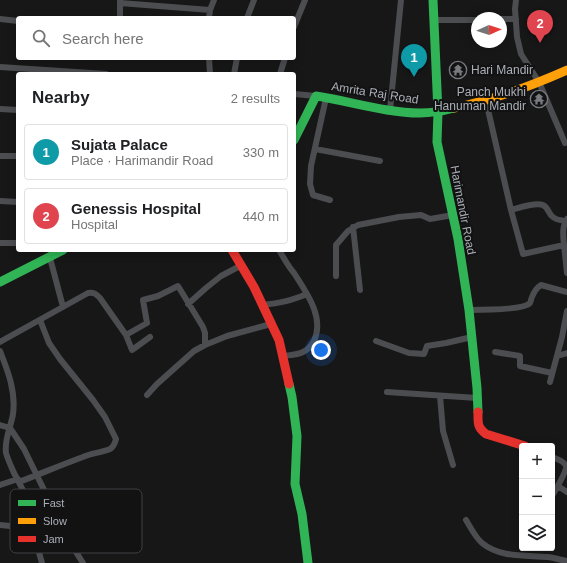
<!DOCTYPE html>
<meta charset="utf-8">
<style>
:root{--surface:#fff;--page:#f6f6f6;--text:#202124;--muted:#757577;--line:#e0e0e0;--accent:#777a7f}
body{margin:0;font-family:Arial,sans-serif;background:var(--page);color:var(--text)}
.controls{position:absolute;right:12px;bottom:12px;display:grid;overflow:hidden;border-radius:4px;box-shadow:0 2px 10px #0003}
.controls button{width:36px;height:36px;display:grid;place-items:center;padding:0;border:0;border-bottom:1px solid var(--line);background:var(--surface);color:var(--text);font:20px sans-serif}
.compass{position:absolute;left:471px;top:12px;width:36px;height:36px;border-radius:50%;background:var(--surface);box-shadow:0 2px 10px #0003;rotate:87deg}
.you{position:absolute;left:321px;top:350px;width:14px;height:14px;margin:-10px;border:3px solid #fff;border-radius:50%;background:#1a73e8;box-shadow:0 0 0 6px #1a73e833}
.badge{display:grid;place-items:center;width:26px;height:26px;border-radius:50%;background:var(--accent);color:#fff;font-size:13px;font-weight:700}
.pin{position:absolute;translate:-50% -33px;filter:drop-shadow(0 1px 2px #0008)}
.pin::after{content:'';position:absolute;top:21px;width:14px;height:12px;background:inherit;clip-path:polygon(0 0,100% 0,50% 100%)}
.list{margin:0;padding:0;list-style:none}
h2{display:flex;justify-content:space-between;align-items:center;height:52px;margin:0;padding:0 16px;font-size:17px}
h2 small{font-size:13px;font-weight:400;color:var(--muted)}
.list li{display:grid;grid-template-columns:26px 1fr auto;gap:12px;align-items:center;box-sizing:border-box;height:56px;margin:0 8px 8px;padding:0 8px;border:1px solid var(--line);border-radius:4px}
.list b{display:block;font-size:15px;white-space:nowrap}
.list p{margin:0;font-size:13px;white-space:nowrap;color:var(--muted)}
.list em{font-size:13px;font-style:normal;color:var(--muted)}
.icon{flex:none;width:22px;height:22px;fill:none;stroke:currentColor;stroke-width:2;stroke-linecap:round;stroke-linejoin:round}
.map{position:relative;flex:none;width:567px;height:563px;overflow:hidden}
.search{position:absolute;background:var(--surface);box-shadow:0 2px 10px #0003;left:16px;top:16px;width:280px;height:44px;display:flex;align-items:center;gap:10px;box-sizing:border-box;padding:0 14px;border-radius:4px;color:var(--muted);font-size:15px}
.panel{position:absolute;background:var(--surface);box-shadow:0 2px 10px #0003;left:16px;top:72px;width:280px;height:180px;border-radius:4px}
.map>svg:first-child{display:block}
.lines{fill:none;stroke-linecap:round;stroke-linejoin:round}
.street{stroke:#4c4d50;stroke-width:6}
.fast{stroke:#30b455;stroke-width:9}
.slow{stroke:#ff9f0a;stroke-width:9}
.jam{stroke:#e5322d;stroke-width:9}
.labels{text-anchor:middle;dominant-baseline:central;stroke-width:4;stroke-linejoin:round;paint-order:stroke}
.poi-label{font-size:12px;fill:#aaafb7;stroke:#121213;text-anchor:start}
.street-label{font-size:12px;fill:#aaafb7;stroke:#121213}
.key{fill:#121213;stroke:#404144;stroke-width:1}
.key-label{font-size:11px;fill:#aaafb7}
</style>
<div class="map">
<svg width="567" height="563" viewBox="0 0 567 563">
<rect width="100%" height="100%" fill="#171718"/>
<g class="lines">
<path class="street" d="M120,0V3L210,10
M516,0L515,9L517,37L521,54L539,82L565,143
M120,18V3
M209,18L210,10L214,0
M247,18L254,0
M0,19L18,21
M501,19H516
M433,20H477
M294,27L305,0
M209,58L210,74
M0,67L106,74
M234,74L237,58
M280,74L285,58
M294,94L316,96
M326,98L311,166L310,184L313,195L330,200
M486,101L511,210L523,254L564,245L567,273
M0,109L18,110
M390,110L401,0
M315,149L380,161
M0,156H18
M0,201L18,202
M511,210C519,208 535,202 543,205C549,208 548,214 553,217C556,220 561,220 565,221
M353,227L360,290
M0,243H18
M564,245C563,236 562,226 567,219
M279,250C284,258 288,266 294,273C306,292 325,317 314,341C311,346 309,349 303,352C297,355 290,355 283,356
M50,258L63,307
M336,276V245L348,231L358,225L399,217L421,215L430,219L453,215
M188,304L206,288L221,276L240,266
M262,305C280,303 290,301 307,294
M469,310C479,310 524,310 530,303C531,302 531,298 532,297C534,292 536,288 541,285L567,292
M126,335L147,323L143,300L158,296L178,286L203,327L205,333V345
M376,341L409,353L424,354L427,346L446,343L472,337
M0,342L88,293C94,292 96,294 100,298L126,335L132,350L150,337
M0,351C8,371 16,392 13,414C11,427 4,439 6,453C8,460 11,466 14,473C21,486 29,500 33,515C35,522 35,529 36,536C37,545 39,554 42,563
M495,352L520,356V366L552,373
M557,356L567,353
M550,382L562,337L567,311
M387,392L477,398
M147,395L157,384L194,351L205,345L227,336L271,324
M440,396L443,431L453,465
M0,425L10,428L24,449L69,541L83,563
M552,457C557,459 564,461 566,466C567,472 555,490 552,496
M19,482C40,474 61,465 83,457C91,453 101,453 110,449C114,447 115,443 116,439L105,417L93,400L60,359L49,343L40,320
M0,485L18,479
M558,486L567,492
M466,520C471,528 475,537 482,543C500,558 526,555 548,557C555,558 561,560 567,561
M0,525L20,527L36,532"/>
<path class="fast" d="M433,0L438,112L437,142L458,239L469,310L477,388L478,412
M294,140L316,96C350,101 386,113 420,113C432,113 443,111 454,108
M0,282L63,250
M289,384L292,397L297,436L295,484L302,514L308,563"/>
<path class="slow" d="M454,108C493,100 531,86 567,70"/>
<path class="jam" d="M232,250L254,287L279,340L289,384
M478,412C478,423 477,427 486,434L525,446"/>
</g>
<defs>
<symbol id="temple-ring" viewBox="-11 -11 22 22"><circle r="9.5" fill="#121213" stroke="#777a7f" stroke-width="1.5"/><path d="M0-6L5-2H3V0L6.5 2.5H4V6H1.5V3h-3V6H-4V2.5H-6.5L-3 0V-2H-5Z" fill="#777a7f"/></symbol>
</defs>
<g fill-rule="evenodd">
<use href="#temple-ring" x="448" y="60" width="20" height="20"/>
<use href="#temple-ring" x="529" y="89" width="20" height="20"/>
</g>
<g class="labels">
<g class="poi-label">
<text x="471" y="70">Hari Mandir</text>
<text x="526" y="92" text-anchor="end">Panch Mukhi<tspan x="526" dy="14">Hanuman Mandir</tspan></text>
</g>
<g class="street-label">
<text transform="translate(375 93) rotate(9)">Amrita Raj Road</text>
<text transform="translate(463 210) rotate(79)">Harimandir Road</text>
</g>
</g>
<rect x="10" y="489" width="132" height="64" rx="6" class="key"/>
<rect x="18" y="500" width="18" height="6" fill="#30b455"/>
<rect x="18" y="518" width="18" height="6" fill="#ff9f0a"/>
<rect x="18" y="536" width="18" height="6" fill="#e5322d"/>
<g class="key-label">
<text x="43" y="507">Fast</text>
<text x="43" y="525">Slow</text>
<text x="43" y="543">Jam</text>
</g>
</svg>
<div class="controls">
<button>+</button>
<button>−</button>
<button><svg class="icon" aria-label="layers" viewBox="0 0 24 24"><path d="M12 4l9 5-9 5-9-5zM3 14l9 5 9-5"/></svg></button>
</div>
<svg class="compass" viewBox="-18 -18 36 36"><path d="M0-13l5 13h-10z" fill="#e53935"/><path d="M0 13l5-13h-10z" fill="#757577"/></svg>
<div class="you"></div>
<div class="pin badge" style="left:414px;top:77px;background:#0f9aa8">1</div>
<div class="pin badge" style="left:540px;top:43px;background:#e0444e">2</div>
<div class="search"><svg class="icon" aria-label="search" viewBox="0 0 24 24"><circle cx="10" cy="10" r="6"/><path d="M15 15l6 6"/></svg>Search here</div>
<section class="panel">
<h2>Nearby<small>2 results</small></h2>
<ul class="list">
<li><span class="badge" style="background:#0f9aa8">1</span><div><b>Sujata Palace</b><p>Place · Harimandir Road</p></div><em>330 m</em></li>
<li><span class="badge" style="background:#e0444e">2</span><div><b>Genessis Hospital</b><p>Hospital</p></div><em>440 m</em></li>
</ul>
</section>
</div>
